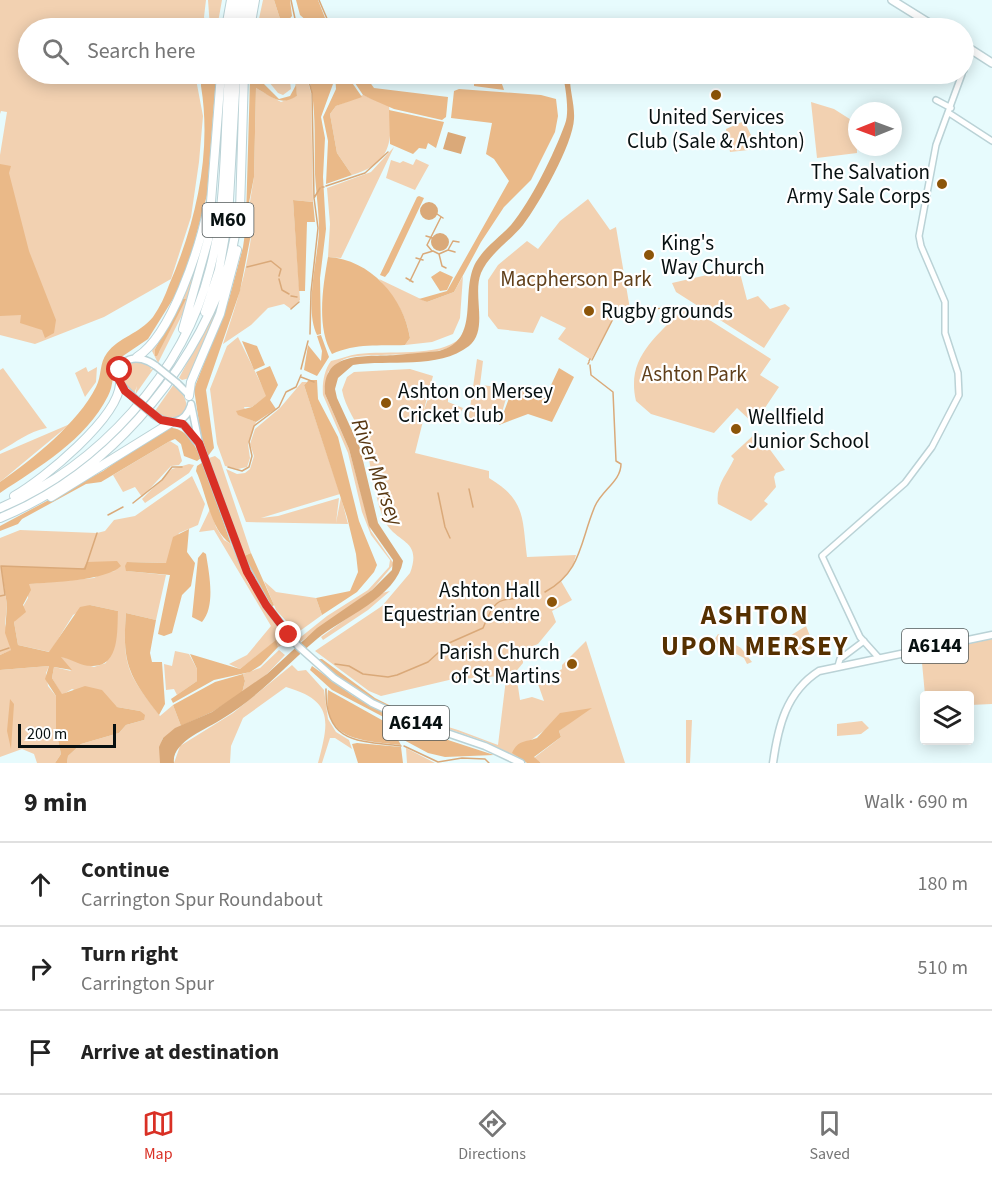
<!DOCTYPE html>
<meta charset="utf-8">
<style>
:root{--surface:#fff;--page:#f2f2f2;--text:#222;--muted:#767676;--line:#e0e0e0;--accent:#d93025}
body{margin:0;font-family:"Source Sans 3",sans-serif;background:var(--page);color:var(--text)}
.controls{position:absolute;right:18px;bottom:18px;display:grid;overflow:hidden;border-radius:6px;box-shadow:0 3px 15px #0003}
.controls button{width:54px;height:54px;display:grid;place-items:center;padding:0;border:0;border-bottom:2px solid var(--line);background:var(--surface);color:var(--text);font:30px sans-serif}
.compass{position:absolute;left:848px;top:102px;width:54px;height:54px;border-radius:50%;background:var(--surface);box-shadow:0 3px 15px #0003;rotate:269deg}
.scale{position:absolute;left:18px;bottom:15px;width:98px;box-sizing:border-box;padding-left:6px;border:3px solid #071011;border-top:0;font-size:16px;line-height:21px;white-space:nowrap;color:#071011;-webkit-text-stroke:4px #fff;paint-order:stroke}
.stop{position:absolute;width:18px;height:18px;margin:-14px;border:4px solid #d93025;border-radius:50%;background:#fff}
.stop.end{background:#d93025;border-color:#fff;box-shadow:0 2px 6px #0008}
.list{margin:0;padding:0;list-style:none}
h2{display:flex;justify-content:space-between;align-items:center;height:78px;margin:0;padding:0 24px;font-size:26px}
h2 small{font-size:20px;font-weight:400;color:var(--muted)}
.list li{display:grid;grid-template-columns:39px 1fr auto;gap:18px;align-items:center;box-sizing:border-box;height:84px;padding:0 24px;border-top:2px solid var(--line)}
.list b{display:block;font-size:22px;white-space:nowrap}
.list p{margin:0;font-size:20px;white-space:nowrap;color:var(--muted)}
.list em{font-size:20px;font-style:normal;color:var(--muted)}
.icon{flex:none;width:33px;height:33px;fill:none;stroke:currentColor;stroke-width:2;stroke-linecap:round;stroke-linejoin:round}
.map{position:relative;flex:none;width:992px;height:763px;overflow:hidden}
.search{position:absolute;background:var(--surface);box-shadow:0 3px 15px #0003;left:18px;right:18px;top:18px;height:66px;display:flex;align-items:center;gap:15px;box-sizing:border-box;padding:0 21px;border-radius:33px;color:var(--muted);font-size:22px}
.sheet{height:330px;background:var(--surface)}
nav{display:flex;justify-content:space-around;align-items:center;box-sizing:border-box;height:84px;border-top:2px solid var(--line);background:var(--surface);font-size:16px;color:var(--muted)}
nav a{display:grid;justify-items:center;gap:3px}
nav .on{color:var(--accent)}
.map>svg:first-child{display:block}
.green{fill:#f2d1b1;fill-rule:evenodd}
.forest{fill:#eab988}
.water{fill:#daa979}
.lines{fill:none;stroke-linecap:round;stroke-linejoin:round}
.stream{stroke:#daa979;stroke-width:1.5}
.secondary-casing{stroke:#bad2d6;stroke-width:8}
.primary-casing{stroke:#bad2d6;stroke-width:9}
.trunk-casing{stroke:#bad2d6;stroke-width:10}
.motorway-casing{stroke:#bad2d6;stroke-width:10}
.secondary{stroke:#fff;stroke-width:5}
.primary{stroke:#fff;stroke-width:6}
.trunk{stroke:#fff;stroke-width:7}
.motorway{stroke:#fff;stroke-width:8}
.primary-bridge-casing{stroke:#bad2d6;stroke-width:9;stroke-linecap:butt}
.primary-bridge{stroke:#fff;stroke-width:6}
.route{stroke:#d93025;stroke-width:8}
.poi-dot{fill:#8c5509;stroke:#fff;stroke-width:2}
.labels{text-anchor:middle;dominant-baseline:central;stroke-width:4.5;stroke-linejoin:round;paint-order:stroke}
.shield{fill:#fff;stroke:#515858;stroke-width:1.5}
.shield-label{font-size:20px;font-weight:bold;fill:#071011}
.poi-label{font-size:21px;fill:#071011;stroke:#fff;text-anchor:start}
.park-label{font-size:21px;fill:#603f1a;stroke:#fff}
.water-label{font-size:22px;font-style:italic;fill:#583711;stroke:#fff}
.district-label{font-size:27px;font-weight:bold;letter-spacing:1.5px;fill:#563000;stroke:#fff}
</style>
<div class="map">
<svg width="992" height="763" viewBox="0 0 992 763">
<rect width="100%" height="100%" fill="#e7fbfd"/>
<path class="green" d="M0,0H206L204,17L207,28H28V74H195L203,116L199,162L191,217L171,279L104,317L35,344L0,335V155L7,112L1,111L0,114Z
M208,0H222L217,28H210Z
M263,0H274L283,28H257Z
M253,74H289L291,89L283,95L278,93L269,82Z
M294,74H306L311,93L313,202L293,200L300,300L291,309L284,304L268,308L251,325L223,344C236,306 248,268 252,229L246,226L254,177L256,88L281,102L297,96Z
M363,95L389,106C393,142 391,163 352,175L337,153L330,114L336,106Z
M811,102L834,109L856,123L857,153L817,158Z
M744,121L758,149L730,152L726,129Z
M394,147L341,258L328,257L330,224L327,188L371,172Z
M416,159L429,165L415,190L386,178L391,160L400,163L403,161L413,165Z
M588,199L610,230L616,227L630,309L613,319L591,360L558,339L566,328L541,316L533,333L498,329L488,316V280L498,265L527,241L538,249L560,221Z
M198,255L185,309L158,363L152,351L176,308ZM182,299H185L159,352L155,349Z
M740,273L747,300L758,296L770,309L785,304L790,308L764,348L676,292L672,283L707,275Z
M463,276L460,318L453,334L432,342L405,345L410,338C406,312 394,299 379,279L427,302L454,292Z
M227,287L190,378L182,380L179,378Z
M689,307L771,359L760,375L779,387L754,424L737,408L714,433L651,414L636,401C626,358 655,339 681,310Z
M238,337L267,396L252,407H244L249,419L256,422L248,444L250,458L247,467L238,469L225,466L217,444L210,389L227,346Z
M460,338C452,361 370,351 347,358C340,360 334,367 328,372L325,394L349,449L371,531L394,564L372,590L299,643L297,640L327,616L368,590L389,567L390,560L371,535L362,512L348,453L323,395C322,384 324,370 331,361C340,359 349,355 358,354C386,350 440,358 460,338Z
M477,359L483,361L480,385L509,388L499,423L468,422Z
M143,360L152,367L150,370L154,368L135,395L137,386L134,394L123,383L124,369L130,363Z
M86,367L88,372L97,367L96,382L85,397L75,373Z
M3,368L47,428C27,432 17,442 0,451V370Z
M410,369L433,376L423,413L430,393L448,397V402L463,408L455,423L425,413L415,453L489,471V478C526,500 522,518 527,557L576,555L573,565L561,581L572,600L552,611L556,622L538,644L528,648L534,658L523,659V663L513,675L449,680L381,696L369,691L315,651L382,606L410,573C422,541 399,543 387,525C376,509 371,461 364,440C358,423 345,408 342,390L347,377L354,372Z
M302,382H307L304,385L340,494L261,518L278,516L339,498L336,523L341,497L348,524L246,522L226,469L237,474L245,473L250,469L254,456L250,444L255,429L280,408Z
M174,384V387L175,385C204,414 171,430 155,411Z
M70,424L0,482V454Z
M757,432L785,470L776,473L774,477L776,487L764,501L768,504L751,521L718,504C715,486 727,474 734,459L731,456Z
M170,441L178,446L182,461L179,465L171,466L142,497L135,487L123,492L113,475Z
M215,456L220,460L251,553L244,556L209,458Z
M189,464L194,465L189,473L145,503L142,499L172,469Z
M192,476L205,504L198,525L179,533L167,563L127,562V571L166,575L156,620L126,613C122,667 128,674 160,716L173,705L181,726L162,739L160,763H67L68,756L81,744L119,733L126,725L144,720L140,711L117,707L72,689L62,695L52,678L54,667L71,671L60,656L94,667L106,663L118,611L90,605L73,615L50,652L18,645L14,622L28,598V584L94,578L104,572L116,571L1,566L7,605L5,624L12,650L0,655V538L20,530L97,533L105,531L114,520L135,516Z
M210,509L216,527L224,540L231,544L248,583L290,642L278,647L276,641L240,669L229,664L247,655L271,626L214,530L199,532Z
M264,581L276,592L316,598L322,615L297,633L276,610Z
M390,591L368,610L323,640L321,637L382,593Z
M806,626L814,646L791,652L788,637Z
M718,634L723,637L720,641L724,638L741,648L752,662L747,664L744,658L713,642Z
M992,639V704L970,705V696L925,695L921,652Z
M586,641L625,763H541L534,758L561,737L559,731L568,724L545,730L513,753L526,763L484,741L390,709L458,730L498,745L506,679L517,680L520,700L532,697L544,701L538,684L562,669V665Z
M279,650L285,655L267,674L242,693L245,681L243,674L260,668Z
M175,651L189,654L197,669V681L177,695L174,689L166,690L164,664L172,666Z
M292,665L298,671L306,670L324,690L328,719L336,732L349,740L352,749L335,738H330L322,763H318C329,721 334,701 286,687L243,718L231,746L230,763H174L180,746L233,713Z
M49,666L46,673L48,686L56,696V731L61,754L55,763H37L34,754L22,749L0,757V670Z
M686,720H692L690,763H686Z
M862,721L869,728L861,734L837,736V724Z
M406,748L435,763H407Z"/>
<path class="forest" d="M274,0H290L292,16L287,22L288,28H283Z
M296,0H318L329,28H315L300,15Z
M308,74H331L333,84L321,117L325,138L323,177L326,229L320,278L321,334L317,335C304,308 318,259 319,230C319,211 316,193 315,174C314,141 317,106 308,74Z
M335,74H346L362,97L336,106L330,114L337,153L352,175L326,184L328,141L323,117L336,89Z
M349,74H364L374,88L448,97L446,117L442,120L394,109L371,99L363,95Z
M474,74C487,77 500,72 504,90L474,86Z
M212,77H216L207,195L190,259L178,291L148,339L117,360C112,372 114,385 108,396C86,440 39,467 0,493V482C33,459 78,423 96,387C102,376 99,363 107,353C119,337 139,334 153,317C160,307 165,296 169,285C196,223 212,153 201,86V83H207Z
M250,79L264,84L279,99L290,96L296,85L297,96C280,107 271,96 256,88L254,177L246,218Z
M459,89L541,95L556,99L558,116L555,132L531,180L504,207L481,242L454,292L427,302L419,299L447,291L509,181L494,159L486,154L492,123L451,118L454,91Z
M389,110L444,122L436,148L428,143L426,149L419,148L413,154L390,144Z
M0,164L11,166L9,173L29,251L56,320L54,333L45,338L42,330L20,323L21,315L0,316Z
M419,196L424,198L389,272L385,277L380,275L417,197Z
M293,200L313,202L315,222H307L305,291H299Z
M246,226L252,229L240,291L206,390L214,448L208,456L201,436L194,389L229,299L243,247Z
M328,257C370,259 404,298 410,338L405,345C379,346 356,343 332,354C316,327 323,286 328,257Z
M440,271L453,277L447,290L440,291L431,277Z
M182,299H186L157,356H155V349Z
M321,335L329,357L317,376L304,370L308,345L321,361L322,351L317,336Z
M242,341L257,346L265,365L254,370Z
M270,366L278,385L270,400L276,409L256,422L238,415L236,411L252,407L266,396L256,372Z
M559,368L574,377L552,422L528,414L499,425L512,390H525L545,398Z
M309,380H317L318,399L338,437L359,521L377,565L374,572L357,592L322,615L316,598L350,591L358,572L356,554L347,517L304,385Z
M165,428C184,425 194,442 201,458L197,461L184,456L181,444L175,439L170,441L101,482L86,484L22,519L18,524L0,531V526L103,471Z
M203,462L231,544C210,530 207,494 196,471L197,466Z
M189,529L187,552L195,563L191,586L182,595L172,633L164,636L158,634L170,575L126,571L125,566L127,562L166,563L173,537Z
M203,552L206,554C209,573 216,606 202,622L192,617L198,558Z
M251,553L274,605L272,607L244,556Z
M117,561L121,566C106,581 51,582 29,584L31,590L23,605L26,612L14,622L18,645L49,652L80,607L90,605L118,611C117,630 120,666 93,666C82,667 72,659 61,657L72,670L54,667L52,678L62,694L85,686L102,690L117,707L140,711L145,715L144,720L126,725L119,733L81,744L68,756L67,763H55L61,754L56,731V696L45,679L49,666L0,670V655L11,650L5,633L7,605L1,566L83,569L87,562Z
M126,613L156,620L150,653L152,662H162L165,704L159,715C128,675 122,663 126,613Z
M276,640L278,647L261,665L250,672L214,680L173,703L171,699L197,681V669L190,654L240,669Z
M317,659H322L375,698L405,713C371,705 343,682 317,659Z
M312,666L352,695L400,720L396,723L494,755L445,757L428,753L402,739L395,723L332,690L310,670Z
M243,674L245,681L242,693L212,712L181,726L173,705L215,682Z
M328,690L389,724L401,745C363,740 322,742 328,690Z
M10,699L14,704L11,749L7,731Z
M592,708L559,731L561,737L534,757L541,763H527L512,753C519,739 524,743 537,738L560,713Z
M357,743L401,747L403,763H358L352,744Z"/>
<path class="water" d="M563,74H570C569,89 575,104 574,119C573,144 539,204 523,225C510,241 489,254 481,273C472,295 489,330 469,346C438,370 389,359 353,365L338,378L335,389L337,398L360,448L378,523L403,561C397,597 342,618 317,639C285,666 259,697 222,719C207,729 171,742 174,763H160L159,747L163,738L175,728L212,712L267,674L317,628L372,590L392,570L393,560L369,526L349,449L325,394C322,351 362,357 396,355C410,354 425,352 439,351C482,340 459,292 476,262C485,247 500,237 511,225C531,201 554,154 565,124C570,111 565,87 563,74Z
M448,132L466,137L461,154L443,149Z
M420 211a9 9 0 1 1 18 0a9 9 0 1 1-18 0Z
M431 242a9 9 0 1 1 18 0a9 9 0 1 1-18 0Z"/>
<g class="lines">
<path class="stream" d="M291,0L297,28
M319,0L331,28
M307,74L312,93L314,198L318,228L311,292L310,334
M326,186L365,173L388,152
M322,187H324
M314,198L320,188
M437,214L443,218
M426,236L433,238
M448,250L453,241L459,242
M432,251L427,245L441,217
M439,254L448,250L455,252
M416,258L423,260
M247,267L271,261L281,269L279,276
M406,278L413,282
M279,279L282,290L289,294
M410,281L423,254L433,251L439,254L442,266L446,268
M291,296L297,297
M291,309L299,302
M592,360L615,315L628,310L669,308
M589,361L590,359
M588,364L589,362
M301,369L308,341
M301,377L314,382
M228,467L242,471L249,467L252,456L249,442L254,426L279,407L286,392L296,387L301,375
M469,489L473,507
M438,493L445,527L450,538
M133,503L162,480L172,467H182
M108,515L123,507
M545,592C582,572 580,541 595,506C602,490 621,481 621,464L616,461L613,392L591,375L590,365
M0,596L5,595L1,566L85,569L97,533
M0,651L9,648
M335,664L349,666L363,674L388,677L397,675L428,662L449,643L483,628C498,590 501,604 535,595
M326,689C325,743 357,741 401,746
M404,746L438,762L462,758L485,759L489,763"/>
<defs>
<path id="secondary" d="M964,70L970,49
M936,100L951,108
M949,113L992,141
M878,657L860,637L822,556L905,483L932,447L959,395L958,373L945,333V302L921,246L919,236L936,145L962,74
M838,666L840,659L864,641"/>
<path id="primary" d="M177,383L189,395
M135,399L120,384C115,357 138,352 156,366
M191,404L199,443L242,560L266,605L298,646L334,678L372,703L409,720L485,746L521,763
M154,415C169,426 185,424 191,405
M177,421L185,426L196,441
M773,763C778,727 786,692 819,671L992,635"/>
<path id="trunk" d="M892,0L937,28
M964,45L992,63"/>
<path id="motorway" d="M226,28L231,0
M234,28L239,0
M242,28L247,0
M250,28L255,0
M240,211L244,74
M205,312L219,270L228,218L236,74
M183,329L208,240L221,74
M137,357C172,335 200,246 208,207
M189,396L191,382L220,314L237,250
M14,496C44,479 118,418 120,384
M51,497L172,422
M0,508C99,466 184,373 210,269C227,205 224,139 229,74
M0,518C105,475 188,379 226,273C233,252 236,229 240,206"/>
</defs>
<use href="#secondary" class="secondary-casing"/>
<use href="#primary" class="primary-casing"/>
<use href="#trunk" class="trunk-casing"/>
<use href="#motorway" class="motorway-casing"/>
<use href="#secondary" class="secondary"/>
<use href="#primary" class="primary"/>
<use href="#trunk" class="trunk"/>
<use href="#motorway" class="motorway"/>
<defs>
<path id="primary-bridge" d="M156,366L177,383
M135,399L154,415"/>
</defs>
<use href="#primary-bridge" class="primary-bridge-casing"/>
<use href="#primary-bridge" class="primary-bridge"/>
</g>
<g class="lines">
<path class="route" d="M120,370L119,380L125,391L161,420L183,424L199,443L247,572L266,605L289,635"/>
</g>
<g class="poi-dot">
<circle cx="716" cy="95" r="6"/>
<circle cx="942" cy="184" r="6"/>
<circle cx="649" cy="255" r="6"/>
<circle cx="589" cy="311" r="6"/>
<circle cx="386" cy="403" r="6"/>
<circle cx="736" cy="429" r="6"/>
<circle cx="552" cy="602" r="6"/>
<circle cx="572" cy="664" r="6"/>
</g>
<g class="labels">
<g class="shield">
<rect x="202.5" y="203" width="51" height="34" rx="4.5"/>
<rect x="902" y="629" width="66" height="34" rx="4.5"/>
<rect x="383" y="706" width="66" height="34" rx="4.5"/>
</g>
<g class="shield-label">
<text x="228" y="220">M60</text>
<text x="935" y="646">A6144</text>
<text x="416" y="723">A6144</text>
</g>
<g class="poi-label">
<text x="716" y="117" text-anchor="middle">United Services<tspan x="716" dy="24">Club (Sale &amp; Ashton)</tspan></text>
<text x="930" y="172" text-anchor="end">The Salvation<tspan x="930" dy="24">Army Sale Corps</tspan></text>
<text x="661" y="243">King's<tspan x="661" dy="24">Way Church</tspan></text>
<text x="601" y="311">Rugby grounds</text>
<text x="398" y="391">Ashton on Mersey<tspan x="398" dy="24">Cricket Club</tspan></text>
<text x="748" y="417">Wellfield<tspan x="748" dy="24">Junior School</tspan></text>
<text x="540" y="590" text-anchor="end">Ashton Hall<tspan x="540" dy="24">Equestrian Centre</tspan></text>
<text x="560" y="652" text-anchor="end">Parish Church<tspan x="560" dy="24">of St Martins</tspan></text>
</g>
<g class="park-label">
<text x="576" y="279">Macpherson Park</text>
<text x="694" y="374">Ashton Park</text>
</g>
<g class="water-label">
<text transform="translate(377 472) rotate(70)">River Mersey</text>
</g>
<g class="district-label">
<text x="755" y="615">ASHTON<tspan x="755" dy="31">UPON MERSEY</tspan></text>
</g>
</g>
</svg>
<div class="controls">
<button><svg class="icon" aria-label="layers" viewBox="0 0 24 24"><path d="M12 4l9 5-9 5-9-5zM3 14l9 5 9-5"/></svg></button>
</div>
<svg class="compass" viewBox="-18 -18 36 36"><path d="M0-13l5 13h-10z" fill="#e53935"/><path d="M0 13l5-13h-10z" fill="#767676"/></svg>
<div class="scale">200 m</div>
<div class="stop" style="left:120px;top:370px"></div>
<div class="stop end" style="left:289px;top:635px"></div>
<div class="search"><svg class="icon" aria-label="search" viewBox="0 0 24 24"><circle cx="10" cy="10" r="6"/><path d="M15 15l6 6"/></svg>Search here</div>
</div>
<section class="sheet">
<h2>9 min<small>Walk · 690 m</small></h2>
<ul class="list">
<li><svg class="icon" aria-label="ahead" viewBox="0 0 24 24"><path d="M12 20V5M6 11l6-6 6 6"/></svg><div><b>Continue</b><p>Carrington Spur Roundabout</p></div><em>180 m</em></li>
<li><svg class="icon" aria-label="right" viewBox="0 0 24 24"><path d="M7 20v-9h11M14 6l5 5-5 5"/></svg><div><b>Turn right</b><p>Carrington Spur</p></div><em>510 m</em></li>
<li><svg class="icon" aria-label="arrive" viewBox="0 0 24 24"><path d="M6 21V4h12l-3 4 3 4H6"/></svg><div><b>Arrive at destination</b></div></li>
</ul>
</section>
<nav>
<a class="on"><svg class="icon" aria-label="map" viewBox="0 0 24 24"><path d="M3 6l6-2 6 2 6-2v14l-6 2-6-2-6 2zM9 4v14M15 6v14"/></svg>Map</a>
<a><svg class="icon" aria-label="directions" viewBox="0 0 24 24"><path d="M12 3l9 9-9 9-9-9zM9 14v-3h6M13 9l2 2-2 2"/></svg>Directions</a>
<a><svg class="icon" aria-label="saved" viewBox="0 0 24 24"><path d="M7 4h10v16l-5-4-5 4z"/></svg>Saved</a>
</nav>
